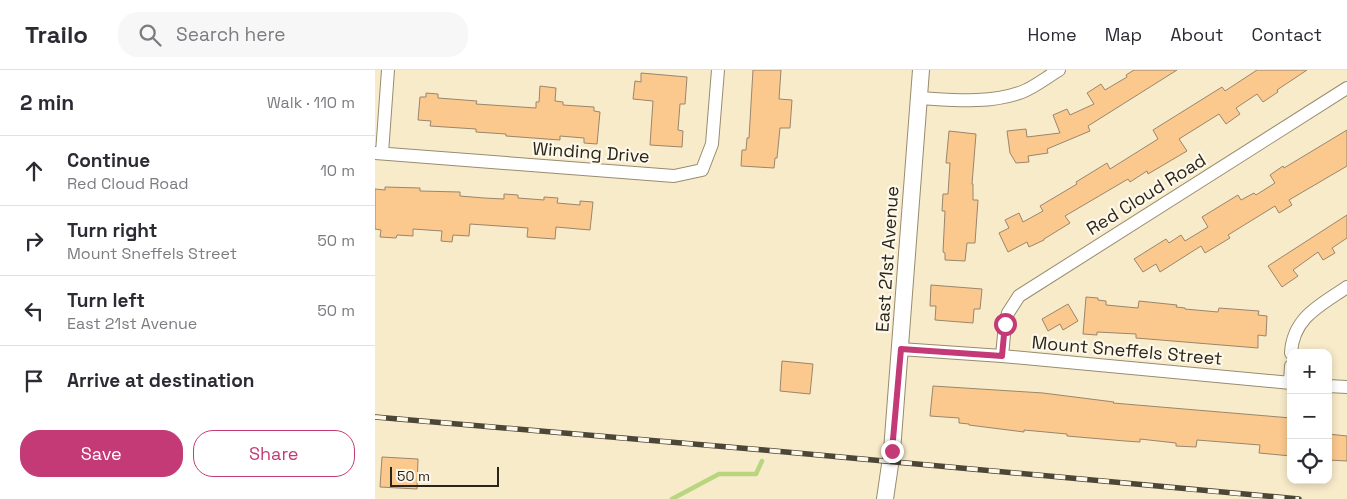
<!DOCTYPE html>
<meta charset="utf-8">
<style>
:root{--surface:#fff;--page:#f7f7f7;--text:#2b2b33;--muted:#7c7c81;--line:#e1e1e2;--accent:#c33a76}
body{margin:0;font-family:"Space Grotesk",sans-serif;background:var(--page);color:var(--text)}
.controls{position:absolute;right:15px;bottom:15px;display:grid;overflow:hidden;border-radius:10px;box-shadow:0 2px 8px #0003}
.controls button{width:45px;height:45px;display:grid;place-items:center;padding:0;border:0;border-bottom:1px solid var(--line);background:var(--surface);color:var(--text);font:25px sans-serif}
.scale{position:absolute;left:15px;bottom:12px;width:109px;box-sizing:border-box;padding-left:5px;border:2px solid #2a2519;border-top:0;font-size:14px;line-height:18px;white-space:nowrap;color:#2a2519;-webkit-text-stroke:4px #fef8eb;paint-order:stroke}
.stop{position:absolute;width:15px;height:15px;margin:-11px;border:4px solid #c33a76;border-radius:50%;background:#fff}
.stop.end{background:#c33a76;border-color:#fff;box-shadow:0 1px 5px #0008}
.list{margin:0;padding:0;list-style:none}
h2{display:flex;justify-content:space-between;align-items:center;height:65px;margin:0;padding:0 20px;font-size:21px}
h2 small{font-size:16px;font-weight:400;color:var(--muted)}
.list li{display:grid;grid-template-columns:32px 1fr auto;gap:15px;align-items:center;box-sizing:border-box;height:70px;padding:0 20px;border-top:1px solid var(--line)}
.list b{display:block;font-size:19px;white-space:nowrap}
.list p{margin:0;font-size:16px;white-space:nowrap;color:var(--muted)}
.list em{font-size:16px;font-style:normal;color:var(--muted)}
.actions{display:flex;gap:10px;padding:15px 20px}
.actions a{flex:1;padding:11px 0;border:1px solid var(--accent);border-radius:20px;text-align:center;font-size:18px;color:var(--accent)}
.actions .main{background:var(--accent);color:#fff}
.icon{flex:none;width:28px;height:28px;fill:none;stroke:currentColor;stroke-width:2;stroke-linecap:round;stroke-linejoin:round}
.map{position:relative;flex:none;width:972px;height:429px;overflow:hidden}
header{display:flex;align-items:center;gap:30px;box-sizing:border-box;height:70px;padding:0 25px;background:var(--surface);border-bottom:1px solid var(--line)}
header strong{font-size:24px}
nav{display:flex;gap:28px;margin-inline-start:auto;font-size:18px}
.search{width:350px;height:45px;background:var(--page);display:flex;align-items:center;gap:12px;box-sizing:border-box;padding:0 18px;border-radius:20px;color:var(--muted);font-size:19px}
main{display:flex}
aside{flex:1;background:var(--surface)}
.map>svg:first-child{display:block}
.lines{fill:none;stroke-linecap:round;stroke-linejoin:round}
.stream{stroke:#b7d67f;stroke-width:4.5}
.building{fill:#fbc98e;stroke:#9b856c}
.minor-casing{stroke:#988c6e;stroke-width:14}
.tertiary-casing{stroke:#988c6e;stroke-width:18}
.minor{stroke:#fff;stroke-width:12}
.tertiary{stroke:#fff;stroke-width:16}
.rail-casing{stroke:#4c4636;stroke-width:5.5}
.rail{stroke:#fef8eb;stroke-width:4;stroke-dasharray:11;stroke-linecap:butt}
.route{stroke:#c33a76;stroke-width:6}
.labels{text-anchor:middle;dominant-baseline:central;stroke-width:4.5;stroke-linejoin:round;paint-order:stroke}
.street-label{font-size:18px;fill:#2a2519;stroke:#fef8eb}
</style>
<header>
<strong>Trailo</strong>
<div class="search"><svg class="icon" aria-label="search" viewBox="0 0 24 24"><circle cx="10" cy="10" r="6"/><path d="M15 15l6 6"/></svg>Search here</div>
<nav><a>Home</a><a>Map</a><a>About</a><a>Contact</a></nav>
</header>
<main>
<aside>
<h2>2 min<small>Walk · 110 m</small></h2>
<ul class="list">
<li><svg class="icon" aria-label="ahead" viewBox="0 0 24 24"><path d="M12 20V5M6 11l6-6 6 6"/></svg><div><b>Continue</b><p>Red Cloud Road</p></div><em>10 m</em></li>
<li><svg class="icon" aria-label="right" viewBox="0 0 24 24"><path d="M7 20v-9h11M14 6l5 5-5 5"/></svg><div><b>Turn right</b><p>Mount Sneffels Street</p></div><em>50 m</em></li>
<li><svg class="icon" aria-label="left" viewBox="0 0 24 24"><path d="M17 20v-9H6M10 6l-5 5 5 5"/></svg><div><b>Turn left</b><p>East 21st Avenue</p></div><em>50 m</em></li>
<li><svg class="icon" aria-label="arrive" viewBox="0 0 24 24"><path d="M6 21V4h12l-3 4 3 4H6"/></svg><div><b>Arrive at destination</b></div></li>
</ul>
<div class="actions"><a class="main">Save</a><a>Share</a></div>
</aside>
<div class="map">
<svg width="972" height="429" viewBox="0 0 972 429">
<rect width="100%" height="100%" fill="#f8ebca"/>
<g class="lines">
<path class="stream" d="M297,429L344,404H381L387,391"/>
</g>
<path class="building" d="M378,0H406L404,29L417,30L415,58H405L402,88H400L399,98L366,96L367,80H371L372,68H374Z
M759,0H802L713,56L715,61L672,79L673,83L653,86L654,92L641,93L635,83L632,61L651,59L652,67L685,63L678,45L692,39L695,45L719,34L712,23L726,14L730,20L752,7L751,5Z
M882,0H932L902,20L903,22L888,32L882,24L861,38L865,44L851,54L844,44L804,69L812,81L773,104L772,101L755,112L753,109L690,146L695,153L669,169V170L654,177L652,172L633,182L624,163L634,158L630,150L644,143L648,152L668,141L665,136L702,114L701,112L732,93L735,99L783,69L778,60L847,17L850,21Z
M266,3L312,7L310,34H305L303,60L308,61L307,77L275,75L278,31L258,29L260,11L266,12Z
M165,16L181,18L180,31L188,32V35L219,37V41L225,42L222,74L209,73V68L185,66V70L131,66V64L101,62V59L55,56L56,51L43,50L45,27H51V23L63,24V28L102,31L101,34L161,38V32H164Z
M972,60V96L914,130L917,135L904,143L900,136L853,165L855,168L830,183L826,176L785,202L781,194L768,202L759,189L791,169L794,173L806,165L810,171L833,157L827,147L863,125L866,130L879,123L881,125L900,113L895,105L908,96L909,98Z
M574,61L601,64L597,114H598V130H603L600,173H592L590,191L570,190V183L568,182L570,141H567L568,124H573L575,93H571Z
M10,117L45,118V121L85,122V126L109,128L129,129V124L143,125V128L169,130V127L183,128L182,133L205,135V131L218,132L215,160L181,157L180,169L152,167L153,158L95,154L94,166L78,165L77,172L66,171L67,161L38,159V166L22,165L21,168L5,167L6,160L0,159V119L10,120Z
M972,145V168L957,178L960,183L948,190L943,182L918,200L923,206L907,217L893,196Z
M556,215L607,219L605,239H599L598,253L560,250L561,236H555Z
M711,227L723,228V230L731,231V235L763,238L764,231L802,235L801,237L810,238V239L843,242L844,238L884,241L883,245L892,246L891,266L883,265V278L761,268V264L722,262V265L708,264Z
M693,234L703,251L688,260L685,254L673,261L667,249Z
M407,291L438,294L435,324L405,321Z
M558,316L668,323L739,332L738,333L916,348V386L884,383L885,375L822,370L821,377L801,376V373L765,369V372L750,371L692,366V364L649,360V362L594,355V354L584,353V348L555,346Z
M953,364L972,366V391L953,390Z
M7,387L43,389L42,419L5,417Z"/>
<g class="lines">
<defs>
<path id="minor" d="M544,28C579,30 614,34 647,22C660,17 672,7 684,0
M0,83L299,106L327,100L337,74L343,0
M7,83L13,0
M525,279L627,286L916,313
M916,283C918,247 946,235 972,217
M627,286L630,254L633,243L644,226L972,18
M915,312L916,296
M953,316L972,317"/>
<path id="tertiary" d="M510,429L517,381L546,0"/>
</defs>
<use href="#minor" class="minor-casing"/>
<use href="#tertiary" class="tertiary-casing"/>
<use href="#minor" class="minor"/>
<use href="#tertiary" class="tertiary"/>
<defs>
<path id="rail" d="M0,347L389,380L924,429"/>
</defs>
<use href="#rail" class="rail-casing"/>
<use href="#rail" class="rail"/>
</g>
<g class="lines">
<path class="route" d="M517,381L526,279L627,286L630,254"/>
</g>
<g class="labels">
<g class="street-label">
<text transform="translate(216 82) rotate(4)">Winding Drive</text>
<text transform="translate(771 124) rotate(-32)">Red Cloud Road</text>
<text transform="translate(512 189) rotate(-86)">East 21st Avenue</text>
<text transform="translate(752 280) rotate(5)">Mount Sneffels Street</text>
</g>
</g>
</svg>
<div class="controls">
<button>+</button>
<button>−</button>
<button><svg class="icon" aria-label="locate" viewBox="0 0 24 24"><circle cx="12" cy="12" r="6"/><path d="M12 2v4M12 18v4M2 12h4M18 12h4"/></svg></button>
</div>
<div class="scale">50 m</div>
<div class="stop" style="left:630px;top:254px"></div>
<div class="stop end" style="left:517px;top:381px"></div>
</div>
</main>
